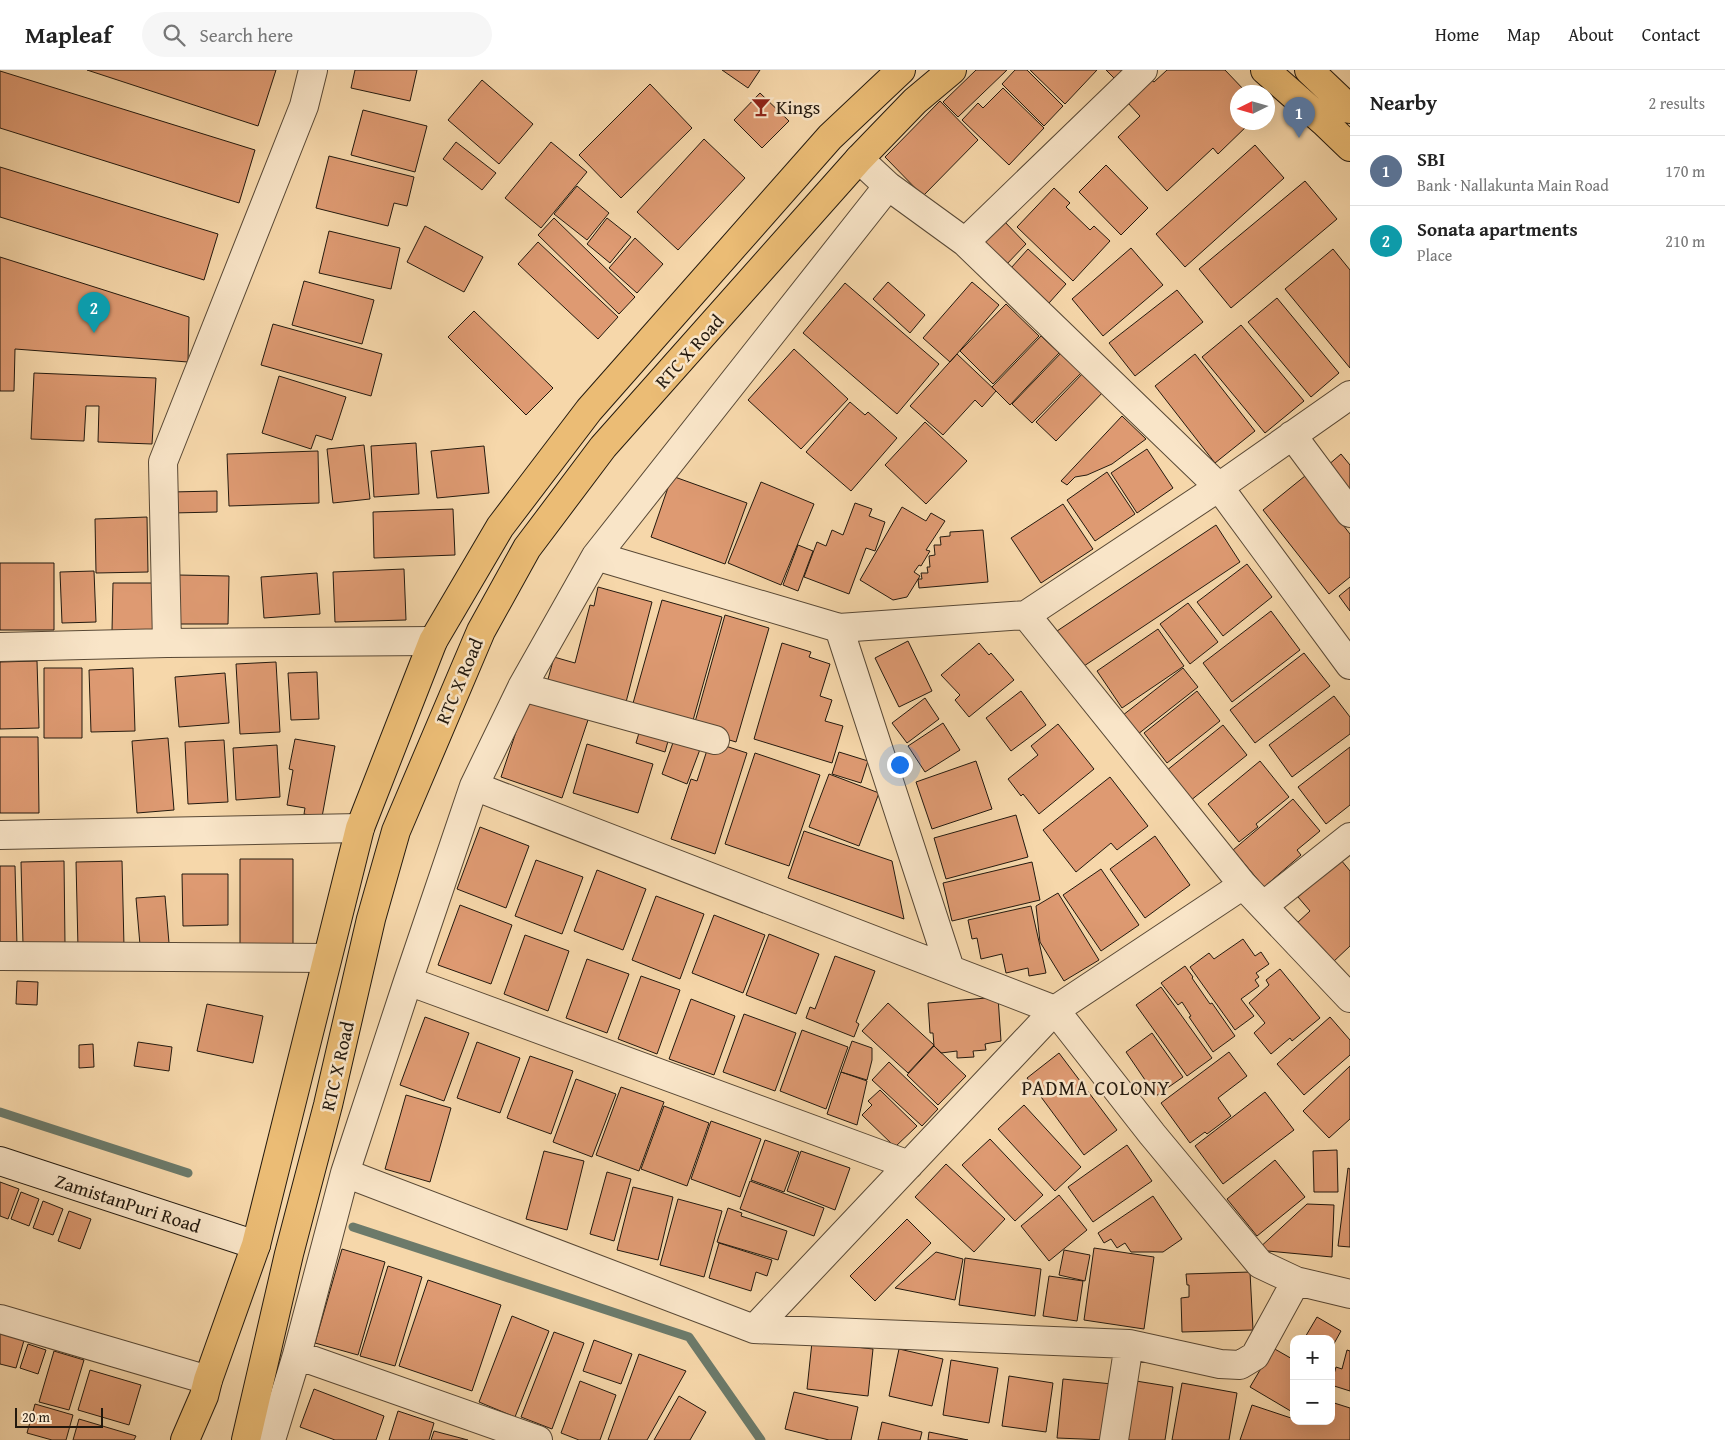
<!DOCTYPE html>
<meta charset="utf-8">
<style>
:root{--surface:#fff;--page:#f6f6f6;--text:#222;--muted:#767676;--line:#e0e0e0;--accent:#b45309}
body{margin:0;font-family:"Gentium Book Plus",serif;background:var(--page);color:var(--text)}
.controls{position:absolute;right:15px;bottom:15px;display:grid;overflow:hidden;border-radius:10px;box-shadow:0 5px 20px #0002}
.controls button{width:45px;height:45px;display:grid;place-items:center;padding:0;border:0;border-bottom:1px solid var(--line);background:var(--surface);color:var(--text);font:25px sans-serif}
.compass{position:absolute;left:1230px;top:15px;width:45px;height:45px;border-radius:50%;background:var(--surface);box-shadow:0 5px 20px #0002;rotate:265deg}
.scale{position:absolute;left:15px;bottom:12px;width:88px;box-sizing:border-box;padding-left:5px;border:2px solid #23190e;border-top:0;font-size:14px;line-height:18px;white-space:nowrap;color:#23190e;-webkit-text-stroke:4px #f9e5c8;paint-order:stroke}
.you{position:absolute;left:899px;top:694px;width:18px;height:18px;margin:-12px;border:4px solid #fff;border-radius:50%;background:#1a73e8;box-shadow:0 0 0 8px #1a73e833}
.badge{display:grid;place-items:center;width:32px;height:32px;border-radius:50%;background:var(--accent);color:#fff;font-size:16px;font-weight:700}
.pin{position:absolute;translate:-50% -41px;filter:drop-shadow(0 1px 2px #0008)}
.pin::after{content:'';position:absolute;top:26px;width:18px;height:15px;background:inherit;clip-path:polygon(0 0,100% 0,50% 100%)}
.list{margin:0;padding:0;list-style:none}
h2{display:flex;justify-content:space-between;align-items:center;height:65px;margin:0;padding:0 20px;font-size:21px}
h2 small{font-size:16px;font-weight:400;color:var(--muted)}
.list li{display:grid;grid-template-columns:32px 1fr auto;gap:15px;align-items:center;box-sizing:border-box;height:70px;padding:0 20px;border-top:1px solid var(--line)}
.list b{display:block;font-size:19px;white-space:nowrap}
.list p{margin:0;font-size:16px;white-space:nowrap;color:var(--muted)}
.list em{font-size:16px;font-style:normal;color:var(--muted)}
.icon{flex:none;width:28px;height:28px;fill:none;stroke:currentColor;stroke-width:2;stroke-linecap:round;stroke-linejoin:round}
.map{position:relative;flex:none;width:1350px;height:1370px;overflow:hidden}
header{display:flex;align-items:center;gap:30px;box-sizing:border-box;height:70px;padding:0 25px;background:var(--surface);border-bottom:1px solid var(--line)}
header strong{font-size:24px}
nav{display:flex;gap:28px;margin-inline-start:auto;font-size:18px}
.search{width:350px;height:45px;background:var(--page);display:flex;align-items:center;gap:12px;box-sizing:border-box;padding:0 18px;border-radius:28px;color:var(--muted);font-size:19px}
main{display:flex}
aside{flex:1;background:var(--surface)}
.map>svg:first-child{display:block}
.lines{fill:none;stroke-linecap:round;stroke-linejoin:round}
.stream{stroke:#6c7a6a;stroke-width:9}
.building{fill:#de9a72;stroke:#23190e}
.street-casing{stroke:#584835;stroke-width:30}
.secondary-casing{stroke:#23190e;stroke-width:30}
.primary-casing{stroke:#23190e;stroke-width:30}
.street{stroke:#f9e5c8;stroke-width:28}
.secondary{stroke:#f9e5c8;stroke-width:28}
.primary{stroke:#ebbc75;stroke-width:28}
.labels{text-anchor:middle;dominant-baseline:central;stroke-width:5;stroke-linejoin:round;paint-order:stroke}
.poi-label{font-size:19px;fill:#23190e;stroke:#f9e5c8;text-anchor:start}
.street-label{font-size:19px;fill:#23190e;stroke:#f9e5c8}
.neighbourhood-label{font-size:20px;letter-spacing:1px;fill:#23190e;stroke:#f9e5c8}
</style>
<header>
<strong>Mapleaf</strong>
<div class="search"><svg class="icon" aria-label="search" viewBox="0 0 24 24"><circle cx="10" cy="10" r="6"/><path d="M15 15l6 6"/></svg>Search here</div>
<nav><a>Home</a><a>Map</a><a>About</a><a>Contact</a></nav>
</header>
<main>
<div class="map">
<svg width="1350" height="1370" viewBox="0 0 1350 1370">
<rect width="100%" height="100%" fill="#f6d7aa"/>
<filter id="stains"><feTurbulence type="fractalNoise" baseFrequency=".004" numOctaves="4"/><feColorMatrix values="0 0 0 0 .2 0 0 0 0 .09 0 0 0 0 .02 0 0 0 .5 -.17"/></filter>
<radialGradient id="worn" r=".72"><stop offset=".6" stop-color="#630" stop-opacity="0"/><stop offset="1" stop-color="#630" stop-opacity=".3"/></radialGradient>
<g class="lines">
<path class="stream" d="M0,1042L188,1103
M353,1157L689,1267L761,1370"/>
</g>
<path class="building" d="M87,0H276L258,56Z
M355,0H417L410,31L351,18Z
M722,0H760L748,18Z
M976,0H1007L958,47L943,32Z
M1015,0H1027L1063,36L1044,56L1002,14Z
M1030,0H1097L1065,34Z
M1106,0H1123L1115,9Z
M1167,0H1225L1246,22H1238V52H1251L1218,84L1213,78L1167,121L1118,67L1140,46L1127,32L1151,10L1154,12Z
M0,1L255,80L239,133L0,58Z
M482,10L533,54L499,94L448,50Z
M650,14L692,58L621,128L579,85Z
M1003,18L1044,58L1009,95L962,50L978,33L983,38Z
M760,23L789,51L762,78L734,50Z
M940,31L978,70L923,126L885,87Z
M363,40L427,56L415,102L351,85Z
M704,69L745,108L678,180L637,142Z
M456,72L496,103L482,120L443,89Z
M551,72L587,102L541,158L505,128Z
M1255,75L1284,108L1185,197L1156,164Z
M329,86L414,107L407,136L394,133L388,156L316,138Z
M1106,95L1148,138L1121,165L1079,122Z
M0,97L218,164L204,210L0,147Z
M1305,111L1337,149L1231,238L1199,199Z
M577,116L609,143L587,170L554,144Z
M1054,118L1070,133L1066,137L1090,160L1094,156L1110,171L1073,211L1017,157Z
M554,148L635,227L619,244L538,165Z
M607,148L631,167L610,193L587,174Z
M1003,150L1026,174L1005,196L981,172Z
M425,156L483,187L464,222L407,192Z
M329,161L400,178L391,219L319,203Z
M635,168L663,194L637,223L609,198Z
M538,172L618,247L598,269L518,194Z
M1131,178L1163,215L1103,266L1072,229Z
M1028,179L1066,214L1049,233L1011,198Z
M1333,179L1350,200V298L1285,219Z
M0,187L189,247L188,292L15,279L14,321H0Z
M304,211L374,230L362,274L292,255Z
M888,212L925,245L910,263L873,229Z
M972,212L999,235L950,292L923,268Z
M845,213L939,294L897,344L803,263Z
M1177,220L1203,252L1135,306L1109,273Z
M1277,228L1339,303L1311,327L1248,252Z
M1006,234L1039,266L993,314L960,281Z
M474,241L553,318L526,345L448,267Z
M273,254L382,284L371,326L261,295Z
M1241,255L1304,331L1265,363L1202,287Z
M1041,266L1059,283L1010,335L992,317Z
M794,279L848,329L801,379L748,330Z
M1063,281L1083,301L1032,353L1012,334Z
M957,284L996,321L982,337L975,330L943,365L910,336Z
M1195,284L1255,361L1215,393L1155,316Z
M1085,301L1105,320L1056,371L1036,352Z
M34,303L156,308L152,374L98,372L99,336H86L84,371L31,369Z
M279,306L346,327L332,370L316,365L311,379L262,363Z
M850,332L865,345L868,342L897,368L851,421L806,382Z
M1122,346L1146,369L1112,394L1087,405L1075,407L1067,415L1061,411Z
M925,352L967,391L926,434L885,395Z
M416,373L419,424L374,427L371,376Z
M364,375L370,429L333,433L327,379Z
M484,376L489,423L437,428L431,381Z
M1147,379L1173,418L1137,443L1111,403Z
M318,381L319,433L229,436L227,384Z
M1341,384L1350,395V424L1327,396Z
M1107,402L1135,444L1095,471L1067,430Z
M672,406L747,433L725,494L651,467Z
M1305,406L1350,464V507L1329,524L1263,440Z
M761,412L814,434L781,515L728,493Z
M217,421V442L172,443L171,422Z
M855,433L872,439L869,446L885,452L875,481L866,478L849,524L804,507L817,472L826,476L832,460L843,465Z
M1063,434L1093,479L1041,513L1011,468Z
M902,437L926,451L931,443L945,451L926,480L930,481L921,496L919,495L914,502L920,506L907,527L893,530L860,510Z
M453,439L455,485L374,488L373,442Z
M147,447L148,502L96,503L95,449Z
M1216,455L1240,492L1081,598L1057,561Z
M983,460L988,512L919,518L918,509H922L921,503H928L927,497H930L929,486L935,485L934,475H941L940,467L950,466V462Z
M798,475L813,481L798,521L783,515Z
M0,493H54V560H0Z
M1247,494L1272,527L1223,566L1197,532Z
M404,499L406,550L335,552L333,502Z
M94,501L96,552L62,553L60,502Z
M317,503L320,544L264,548L261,507Z
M178,505L229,506L228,554H178Z
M113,513H153V561H112Z
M598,517L652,532L625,636L547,613L554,587L575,593L590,535L594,536Z
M1350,517V541L1339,526Z
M662,530L722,547L690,661L630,644Z
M1188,533L1218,572L1190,594L1160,554Z
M1271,541L1300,580L1232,632L1203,593Z
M725,545L769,558L736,672L693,659Z
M1158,559L1184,596L1122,638L1097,601Z
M908,571L932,621L899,637L875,588Z
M782,573L811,582L809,587L830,594L820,626L832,630L825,651L843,656L832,693L754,669Z
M979,573L989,585L991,583L1014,610L969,647L955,630L960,625L941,605Z
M1304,583L1330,616L1255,673L1230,640Z
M37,591L39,658L0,659V592Z
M276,592L280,662L240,664L236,594Z
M44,598H82V668H44Z
M133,598L135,661L91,662L89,600Z
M1183,598L1198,617L1133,668L1118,649Z
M317,602L319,649L291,650L288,603Z
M225,603L229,653L179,657L175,607Z
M1021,621L1046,655L1011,681L986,648Z
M1197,621L1220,651L1167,693L1144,663Z
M1334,626L1350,647V664L1292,707L1269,675Z
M925,628L939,649L907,673L892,653Z
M527,629L588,650L562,728L501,707Z
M943,653L960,680L925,702L908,676Z
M1058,654L1094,699L1039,744L1023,724L1021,726L1008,709L1038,685L1031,676Z
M1223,655L1247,685L1190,731L1166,701Z
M641,656L670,664L665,682L636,673Z
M676,664L702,674L687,714L662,704Z
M0,667H38L39,743H0Z
M168,668L174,740L137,743L132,671Z
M295,669L335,676L322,747L304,744L305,738L287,735L293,700L289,699Z
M224,670L228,732L188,734L185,672Z
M710,671L747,683L715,784L671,769L691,709L697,711Z
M587,674L653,694L638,743L573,723Z
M277,675L280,727L236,730L233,678Z
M1350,677V735L1326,754L1298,717Z
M839,682L868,691L861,713L832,704Z
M755,683L820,705L789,796L725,774Z
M976,691L992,739L932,759L916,712Z
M1260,691L1289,727L1256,754L1258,757L1239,772L1208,734Z
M829,704L879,723L859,776L809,757Z
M1110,707L1148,756L1117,780L1111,773L1076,802L1043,760Z
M1293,729L1320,761L1297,780L1301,785L1264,817L1233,780Z
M1016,745L1028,787L946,809L934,768Z
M480,757L529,776L506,838L457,819Z
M804,761L892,791L904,849L788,808Z
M1155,766L1190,815L1145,848L1110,799Z
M240,789H293V882H240Z
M536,790L583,807L562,864L515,846Z
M1341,790L1350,801V876L1332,893L1297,853L1310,841L1298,827Z
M64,791L65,874L23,875L21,792Z
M122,791L124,877L78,878L76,792Z
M1032,792L1040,830L952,851L943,813Z
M0,796H15L17,876H0Z
M1101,799L1139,855L1101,881L1063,825Z
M597,800L646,819L623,880L574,861Z
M182,804H228V855L183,856Z
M1058,823L1099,890L1064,911L1040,872L1036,836Z
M165,826L169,873L140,875L136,828Z
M656,826L704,844L680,909L632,890Z
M460,835L512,855L491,914L438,895Z
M1031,836L1046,903L1029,906L1028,898L1006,903L1002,884L981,889L977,868L972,869L968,850Z
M714,845L765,865L743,923L692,903Z
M769,864L819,884L796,944L746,925Z
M525,865L569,881L548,941L504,924Z
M1243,869L1255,886L1261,882L1269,894L1256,903L1259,907L1255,910L1259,916L1241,929L1254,946L1235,960L1190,897L1209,883L1214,889Z
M835,886L875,901L856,952L859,954L854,967L806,948L810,937L815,939Z
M587,889L629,904L607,963L566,948Z
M1185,896L1193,907L1192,908L1210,934L1212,933L1235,966L1213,982L1189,947L1191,946L1182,932L1178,935L1161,913Z
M1280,899L1320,948L1292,971L1290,968L1271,984L1254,963L1265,953L1249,933L1269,915L1266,910Z
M641,906L680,920L657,984L618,969Z
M17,911L38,912L37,935L16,934Z
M1161,917L1212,988L1187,1006L1136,935Z
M998,927L1001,971L985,974L986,980L973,981L974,987L957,988V981L941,983L934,976L933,963H930L928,933Z
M691,929L735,946L714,1005L669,989Z
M888,933L934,975L908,1003L862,961Z
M207,934L263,946L253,993L197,981Z
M744,944L796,963L775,1021L723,1002Z
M425,947L469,963L444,1031L400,1015Z
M1330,947L1350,970V985L1304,1025L1277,994Z
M802,960L848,977L826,1039L780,1021Z
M1152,963L1183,1007L1156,1026L1126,982Z
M852,971L872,978V990L867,1010L841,1002Z
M138,972L172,977L169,1001L134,996Z
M477,972L520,988L500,1043L457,1028Z
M93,974L94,997L79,998V975Z
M934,976L966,1006L938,1035L907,1005Z
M1229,982L1247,1006L1218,1028L1231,1046L1207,1064L1205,1062L1190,1073L1161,1033Z
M1059,983L1117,1060L1084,1085L1027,1008Z
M530,986L573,1001L551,1064L507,1048Z
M889,992L938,1039L922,1056L872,1010Z
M1350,996V1049L1329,1068L1303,1041Z
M841,1002L867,1011L857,1055L827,1044Z
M576,1009L616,1024L592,1087L553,1072Z
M621,1017L664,1032L639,1101L596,1085Z
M880,1020L917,1056L895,1077L862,1045L872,1035L868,1031Z
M1265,1022L1294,1060L1223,1114L1195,1076Z
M406,1025L451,1038L430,1112L385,1099Z
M1024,1035L1081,1097L1055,1121L998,1059Z
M664,1036L709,1053L687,1116L641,1099Z
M711,1051L761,1069L740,1127L691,1109Z
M990,1069L1043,1125L1015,1151L962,1095Z
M765,1070L799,1082L784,1122L751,1110Z
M1127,1075L1152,1111L1093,1152L1068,1117Z
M1337,1080L1338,1122H1314L1313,1081Z
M544,1081L584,1091L567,1160L526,1149Z
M801,1081L850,1098L835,1140L787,1121Z
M1275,1090L1305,1127L1257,1166L1227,1129Z
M946,1094L1005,1149L974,1182L915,1127Z
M1348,1098L1350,1099V1177L1338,1176Z
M607,1102L631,1109L614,1171L590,1164Z
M750,1111L824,1138L814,1166L740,1139Z
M0,1112L19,1119L8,1149L0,1146Z
M633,1117L673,1127L658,1190L617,1180Z
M21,1122L39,1129L29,1156L11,1149Z
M1059,1125L1087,1160L1049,1191L1021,1156Z
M1153,1126L1182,1169L1163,1182H1131L1125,1173L1117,1178L1111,1169L1104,1173L1098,1163Z
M678,1129L722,1141L704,1207L660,1195Z
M43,1131L63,1139L53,1165L33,1158Z
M1307,1134L1334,1135L1332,1187L1257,1180Z
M728,1138L742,1143L741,1146L787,1161L778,1190L717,1172Z
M69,1141L91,1149L80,1179L58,1171Z
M907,1149L931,1173L875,1231L850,1206Z
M719,1173L772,1190L767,1206L756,1202L751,1221L709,1208Z
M1094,1178L1154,1187L1144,1259L1084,1250Z
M342,1179L385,1192L358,1285L315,1273Z
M1064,1180L1090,1185L1085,1211L1059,1205Z
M936,1182L963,1189L955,1230L895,1218Z
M965,1188L1041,1199L1035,1246L959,1235Z
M388,1196L422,1207L395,1296L360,1286Z
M1250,1202L1253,1260L1182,1262L1181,1228L1189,1227V1215H1187L1186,1204Z
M1049,1206L1083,1211L1077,1251L1043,1246Z
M428,1210L501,1235L472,1321L399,1296Z
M512,1246L549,1261L515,1347L479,1332Z
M1317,1247L1341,1261L1331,1279V1269H1304Z
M554,1262L584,1273L552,1359L521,1347Z
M0,1263L25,1267L16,1298L0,1294Z
M594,1270L632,1284L621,1314L583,1301Z
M812,1272L873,1279L868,1326L807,1319Z
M28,1274L46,1280L38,1304L20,1298Z
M1273,1278L1294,1290V1343L1250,1317Z
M899,1279L943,1289L932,1336L889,1326Z
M1347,1280L1350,1281V1321L1331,1315L1336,1297L1342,1299Z
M54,1281L84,1290L69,1340L39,1332Z
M639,1284L686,1301L647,1370H608Z
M951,1290L998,1298L989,1353L943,1345Z
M90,1300L141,1315L129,1355L78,1340Z
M1009,1306L1053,1313L1046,1362L1002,1356Z
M1063,1309L1112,1314L1107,1370L1057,1368Z
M580,1311L616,1325L600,1370H579L561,1363Z
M1136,1311L1173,1317L1165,1370H1127Z
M1182,1313L1237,1323L1229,1370H1172Z
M314,1319L384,1346L376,1370H335L300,1357Z
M794,1322L858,1337L851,1370H829L785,1359Z
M679,1326L706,1342L690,1370H654Z
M1331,1332L1350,1338V1370H1240L1252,1335L1294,1349V1351H1331Z
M35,1334L73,1345L66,1370H52L27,1363Z
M398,1341L434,1353L429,1370H389Z
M79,1349L136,1366L134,1370H73Z
M882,1352L922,1362L920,1370H878Z
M434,1361L468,1370H431Z
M929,1362L968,1370H928Z"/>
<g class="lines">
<defs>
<path id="street" d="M859,89L888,116L965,172L1219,417L1350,595
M965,172L1143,0
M1292,365L1350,443
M596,486L839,558L1026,545L1243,815L1350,928
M1026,545L1219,417L1350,325
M839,558L950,899
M167,573L163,392L304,36L313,0
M0,577L167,573L433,571
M522,617L715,670
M474,716L1055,940L1152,1064L1260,1194L1296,1211L1350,1224
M0,765L360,758
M1263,836L1350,767
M0,886L327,888
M408,911L909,1095
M345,1103L754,1259L1129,1274L1220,1294L1240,1295L1255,1286L1296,1211
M0,1249L208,1310
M754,1259L1055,940L1243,815
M297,1285L538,1370
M271,1370L297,1285L345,1103L408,911L474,716L522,617L596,486L888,116
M1114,1370L1129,1274"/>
<path id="secondary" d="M0,1091L256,1175"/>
<path id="primary" d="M1265,0L1324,52L1350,77
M1309,0L1350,39
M185,1370L204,1326L208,1310L256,1175L360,758L433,571L500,457L589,340L830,67L901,0
M246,1370L289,1184L328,1035L371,849L396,761L481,561L527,478L603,377L859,89L915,31L952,0"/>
</defs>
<use href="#street" class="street-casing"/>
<use href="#secondary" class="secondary-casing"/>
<use href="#primary" class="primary-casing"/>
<use href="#street" class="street"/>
<use href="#secondary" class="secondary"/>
<use href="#primary" class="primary"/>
</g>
<defs>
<symbol id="bar-bare" viewBox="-9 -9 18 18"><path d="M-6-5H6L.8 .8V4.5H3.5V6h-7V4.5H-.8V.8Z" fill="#8f2418" stroke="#f9e5c8" stroke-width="2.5" paint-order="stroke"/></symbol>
</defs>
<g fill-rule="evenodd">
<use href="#bar-bare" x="747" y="23" width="28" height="28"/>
</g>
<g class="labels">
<g class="poi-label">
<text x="776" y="37">Kings</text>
</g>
<g class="street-label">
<text transform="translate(689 281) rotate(-48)">RTC X Road</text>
<text transform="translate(459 611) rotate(-67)">RTC X Road</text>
<text transform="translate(337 996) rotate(-77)">RTC X Road</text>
<text transform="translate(128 1133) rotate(18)">ZamistanPuri Road</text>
</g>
<g class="neighbourhood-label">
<text x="1096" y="1017">PADMA COLONY</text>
</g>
</g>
<rect width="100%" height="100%" filter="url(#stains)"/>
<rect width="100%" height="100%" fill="url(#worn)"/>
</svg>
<div class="controls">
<button>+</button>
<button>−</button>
</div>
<svg class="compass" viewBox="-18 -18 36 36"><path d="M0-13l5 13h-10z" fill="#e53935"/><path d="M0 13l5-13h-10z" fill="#767676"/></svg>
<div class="scale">20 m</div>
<div class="you"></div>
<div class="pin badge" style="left:1299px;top:68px;background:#5c6f8a">1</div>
<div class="pin badge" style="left:94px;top:263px;background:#0f9aa8">2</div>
</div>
<aside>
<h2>Nearby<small>2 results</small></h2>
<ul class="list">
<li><span class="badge" style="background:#5c6f8a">1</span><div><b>SBI</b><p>Bank · Nallakunta Main Road</p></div><em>170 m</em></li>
<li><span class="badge" style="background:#0f9aa8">2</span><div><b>Sonata apartments</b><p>Place</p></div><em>210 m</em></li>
</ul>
</aside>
</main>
